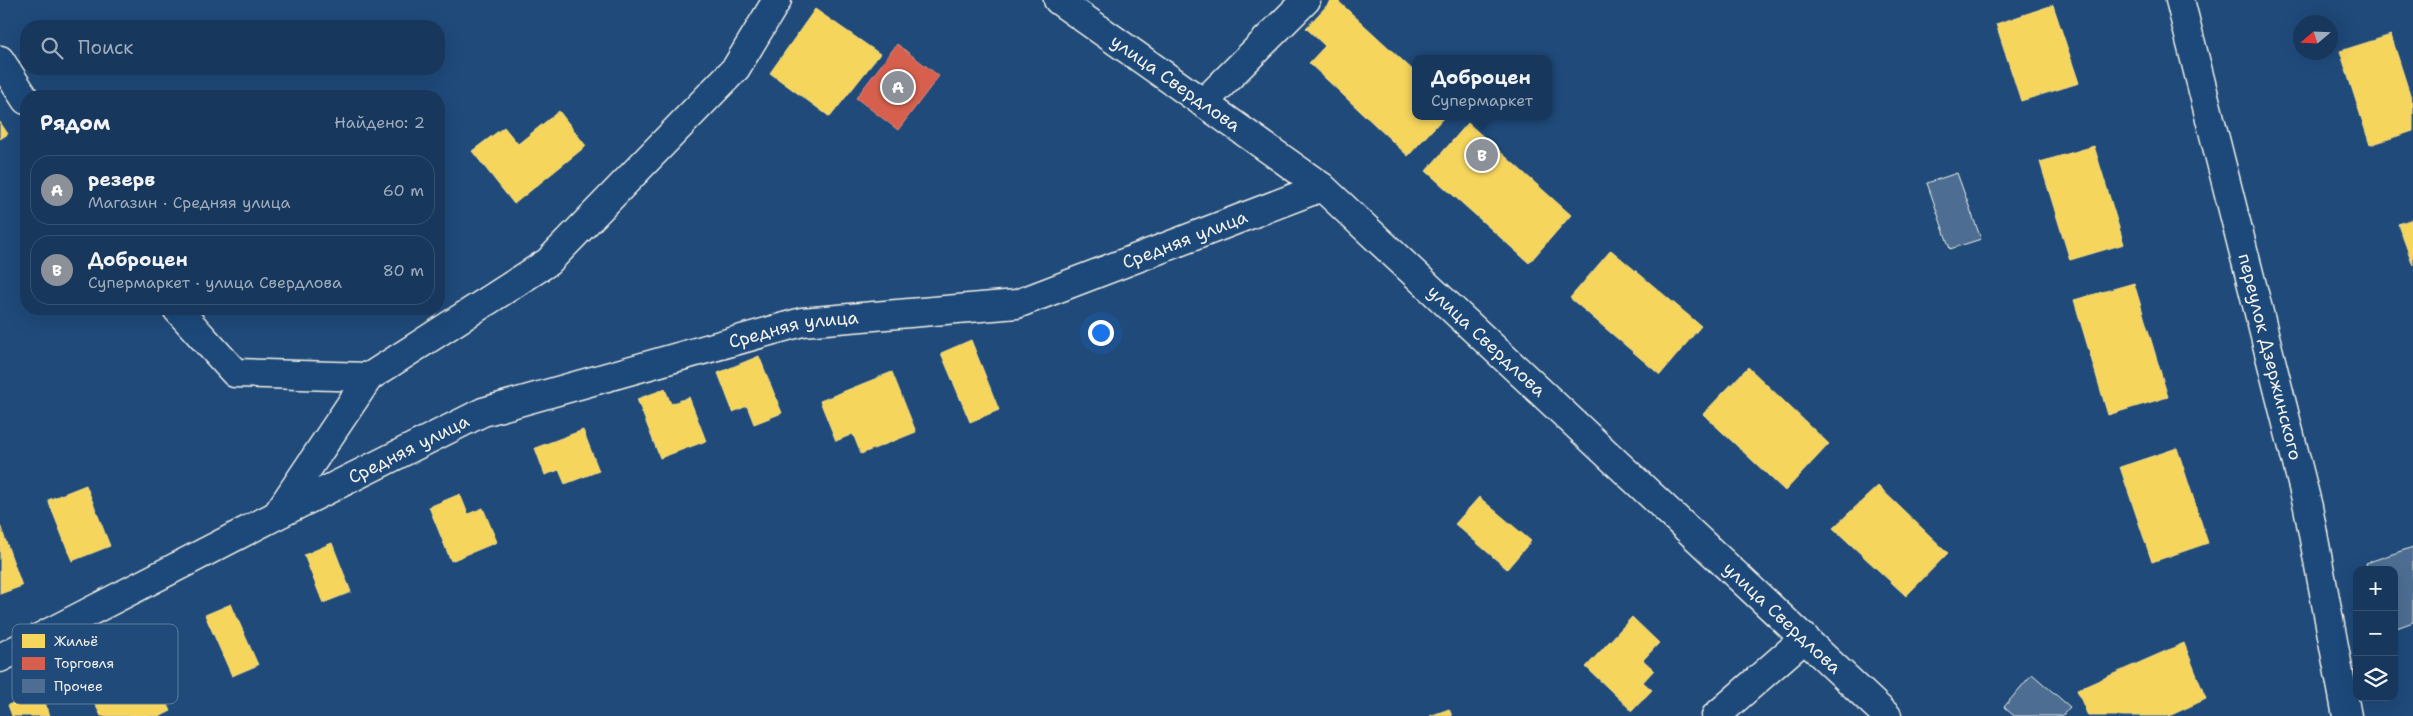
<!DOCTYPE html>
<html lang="ru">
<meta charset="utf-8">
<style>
:root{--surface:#17385c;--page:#244365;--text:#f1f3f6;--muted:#9eacbb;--line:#365272;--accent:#8c9099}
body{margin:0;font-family:"Shantell Sans",sans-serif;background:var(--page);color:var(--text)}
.controls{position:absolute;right:15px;bottom:15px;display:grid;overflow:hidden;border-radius:10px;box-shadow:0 5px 20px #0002}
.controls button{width:45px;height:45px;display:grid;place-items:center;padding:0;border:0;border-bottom:1px solid var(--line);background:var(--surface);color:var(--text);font:25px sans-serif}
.compass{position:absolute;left:2293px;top:15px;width:45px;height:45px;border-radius:50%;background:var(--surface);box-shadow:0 5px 20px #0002;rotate:251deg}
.you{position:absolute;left:1100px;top:332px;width:18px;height:18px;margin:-12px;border:4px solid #fff;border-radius:50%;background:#1a73e8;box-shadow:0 0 0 8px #1a73e833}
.badge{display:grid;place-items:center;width:32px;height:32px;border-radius:50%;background:var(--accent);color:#fff;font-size:16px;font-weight:700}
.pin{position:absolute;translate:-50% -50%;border:2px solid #fff;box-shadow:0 1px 5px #0006}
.popup{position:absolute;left:1412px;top:55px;width:140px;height:65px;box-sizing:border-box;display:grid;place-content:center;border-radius:10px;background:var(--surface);filter:drop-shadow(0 1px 4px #0005);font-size:16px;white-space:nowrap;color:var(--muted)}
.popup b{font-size:19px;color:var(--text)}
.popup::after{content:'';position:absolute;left:50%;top:100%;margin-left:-10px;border:10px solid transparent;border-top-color:var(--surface)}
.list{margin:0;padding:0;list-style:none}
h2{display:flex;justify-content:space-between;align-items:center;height:65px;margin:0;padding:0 20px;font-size:21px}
h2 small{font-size:16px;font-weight:400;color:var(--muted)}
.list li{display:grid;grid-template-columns:32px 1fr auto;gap:15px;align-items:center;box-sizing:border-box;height:70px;margin:0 10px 10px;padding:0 10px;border:1px solid var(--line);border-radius:20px}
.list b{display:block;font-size:19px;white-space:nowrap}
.list p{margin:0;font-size:16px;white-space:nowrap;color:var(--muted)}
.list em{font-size:16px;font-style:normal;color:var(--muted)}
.icon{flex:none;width:28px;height:28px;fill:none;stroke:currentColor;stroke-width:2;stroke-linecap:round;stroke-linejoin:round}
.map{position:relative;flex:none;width:2413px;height:716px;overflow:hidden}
.search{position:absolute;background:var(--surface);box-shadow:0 5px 20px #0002;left:20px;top:20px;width:425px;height:55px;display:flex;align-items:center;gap:12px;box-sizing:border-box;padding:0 18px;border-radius:20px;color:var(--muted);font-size:19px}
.panel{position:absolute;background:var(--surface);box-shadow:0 5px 20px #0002;left:20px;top:90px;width:425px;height:225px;border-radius:20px}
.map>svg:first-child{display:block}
.homes{fill:#f6d55c;stroke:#f5dd86}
.shops{fill:#d6604d;stroke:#df8c7c}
.building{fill:#4d6e92;stroke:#f4f1e8}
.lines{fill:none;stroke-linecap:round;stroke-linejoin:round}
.minor-casing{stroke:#f4f1e8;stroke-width:31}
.major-casing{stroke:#f4f1e8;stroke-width:31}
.minor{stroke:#1f4a7a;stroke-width:28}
.major{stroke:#1f4a7a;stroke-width:28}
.labels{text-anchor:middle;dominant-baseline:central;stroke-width:5;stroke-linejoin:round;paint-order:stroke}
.street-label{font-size:18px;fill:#f4f1e8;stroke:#1f4a7a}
.key{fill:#1f4a7a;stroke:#5f7c9b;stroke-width:1}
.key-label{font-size:14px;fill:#f4f1e8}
</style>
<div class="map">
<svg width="2413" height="716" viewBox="0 0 2413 716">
<rect width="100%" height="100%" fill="#1f4a7a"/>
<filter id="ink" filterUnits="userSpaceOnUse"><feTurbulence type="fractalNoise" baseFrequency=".02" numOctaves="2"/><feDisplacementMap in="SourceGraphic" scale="10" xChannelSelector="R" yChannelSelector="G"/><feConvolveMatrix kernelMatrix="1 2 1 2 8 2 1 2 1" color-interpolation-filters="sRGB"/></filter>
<g filter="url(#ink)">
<path class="homes" d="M1332,0H1337L1416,73V116H1445L1408,156L1309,63L1325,46L1306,28Z
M2053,5L2079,83L2021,101L1996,24Z
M815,9L880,54L830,117L770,73Z
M2391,35L2413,104V131L2370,145L2340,51Z
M559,111L586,146L514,204L472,151L504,127L518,144Z
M0,122L8,134L0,139Z
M1468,123L1571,215L1529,263L1426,171Z
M2094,146L2124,244L2070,260L2040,162Z
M2413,219V265L2398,224Z
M1611,250L1701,326L1660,375L1570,298Z
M2134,283L2168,397L2108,415L2074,300Z
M971,340L999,410L970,422L941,353Z
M759,356L782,413L754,424L747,406L733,412L718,373Z
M1748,367L1829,444L1785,491L1703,414Z
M892,372L916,432L861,454L853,434L836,441L820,401Z
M665,389L671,404L689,397L706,441L660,458L637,399Z
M583,430L599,471L565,484L559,470L545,475L535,448Z
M2177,448L2208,543L2152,562L2120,467Z
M86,485L110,546L72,561L48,500Z
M1878,486L1948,553L1906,596L1833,528Z
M460,494L468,514L483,508L497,542L451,561L429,507Z
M1479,497L1531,541L1507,569L1455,524Z
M0,525L22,586L0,594Z
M332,543L351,592L323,603L304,555Z
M231,604L258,665L232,676L205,615Z
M1632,617L1659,643L1643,660L1654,670L1643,682L1652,690L1632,711L1586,667Z
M138,643L171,711L161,716H101L79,672Z
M2184,643L2206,699L2169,716H2088L2077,690Z
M41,692L50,716H12L8,705Z
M1449,709L1452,716H1430Z"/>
<path class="shops" d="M897,44L939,76L898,130L856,98Z"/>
<path class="building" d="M1957,173L1981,239L1950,249L1927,183Z
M2413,547V622L2394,629V570H2368L2366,563Z
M2032,674L2070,707L2062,716H2014L2004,707Z"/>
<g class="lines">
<defs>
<g id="minor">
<path id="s1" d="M2180,0L2308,507L2347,716"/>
<path d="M0,60L26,100"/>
<path d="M1203,103L1306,0"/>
<path d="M177,309L235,373L369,377"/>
<path d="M278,513L369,377L548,262L736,68L777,0"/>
<path id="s2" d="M0,658L277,515L483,412L802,322L1017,304L1322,187"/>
<path d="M1716,716L1805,638"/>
</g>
<g id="major">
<path id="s3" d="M1058,0L1322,187L1887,716"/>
</g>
</defs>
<use href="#minor" class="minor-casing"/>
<use href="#major" class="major-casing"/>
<use href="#minor" class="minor"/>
<use href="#major" class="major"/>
</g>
</g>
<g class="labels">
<g class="street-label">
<text stroke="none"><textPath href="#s3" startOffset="144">улица Свердлова</textPath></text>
<text stroke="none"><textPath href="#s2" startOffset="1269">Средняя улица</textPath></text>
<text stroke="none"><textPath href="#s2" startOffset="864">Средняя улица</textPath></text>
<text stroke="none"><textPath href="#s3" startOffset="549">улица Свердлова</textPath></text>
<text stroke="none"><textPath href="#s1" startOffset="368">переулок Дзержинского</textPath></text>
<text stroke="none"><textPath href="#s2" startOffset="459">Средняя улица</textPath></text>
<text stroke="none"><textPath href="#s3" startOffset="954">улица Свердлова</textPath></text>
</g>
</g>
<rect x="12" y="624" width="166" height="80" rx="8" class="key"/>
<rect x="22" y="634" width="23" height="14" fill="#f6d55c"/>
<rect x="22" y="657" width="23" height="13" fill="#d6604d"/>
<rect x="22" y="679" width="23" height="14" fill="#4d6e92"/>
<g class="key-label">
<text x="54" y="646">Жильё</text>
<text x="54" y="668">Торговля</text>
<text x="54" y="691">Прочее</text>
</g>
</svg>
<div class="controls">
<button>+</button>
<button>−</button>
<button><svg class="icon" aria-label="layers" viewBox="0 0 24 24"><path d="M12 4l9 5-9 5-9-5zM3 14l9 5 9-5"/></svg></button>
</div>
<svg class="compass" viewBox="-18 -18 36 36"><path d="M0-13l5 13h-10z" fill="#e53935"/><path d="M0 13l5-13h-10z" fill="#9eacbb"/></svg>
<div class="you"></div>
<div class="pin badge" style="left:898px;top:87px">A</div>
<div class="pin badge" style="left:1482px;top:155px">B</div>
<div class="popup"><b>Доброцен</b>Супермаркет</div>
<div class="search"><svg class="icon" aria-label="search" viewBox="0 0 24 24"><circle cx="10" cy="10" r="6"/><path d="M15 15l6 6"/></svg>Поиск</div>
<section class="panel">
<h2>Рядом<small>Найдено: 2</small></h2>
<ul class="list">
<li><span class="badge">A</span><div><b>резерв</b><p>Магазин · Средняя улица</p></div><em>60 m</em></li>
<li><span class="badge">B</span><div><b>Доброцен</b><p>Супермаркет · улица Свердлова</p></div><em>80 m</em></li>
</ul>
</section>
</div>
